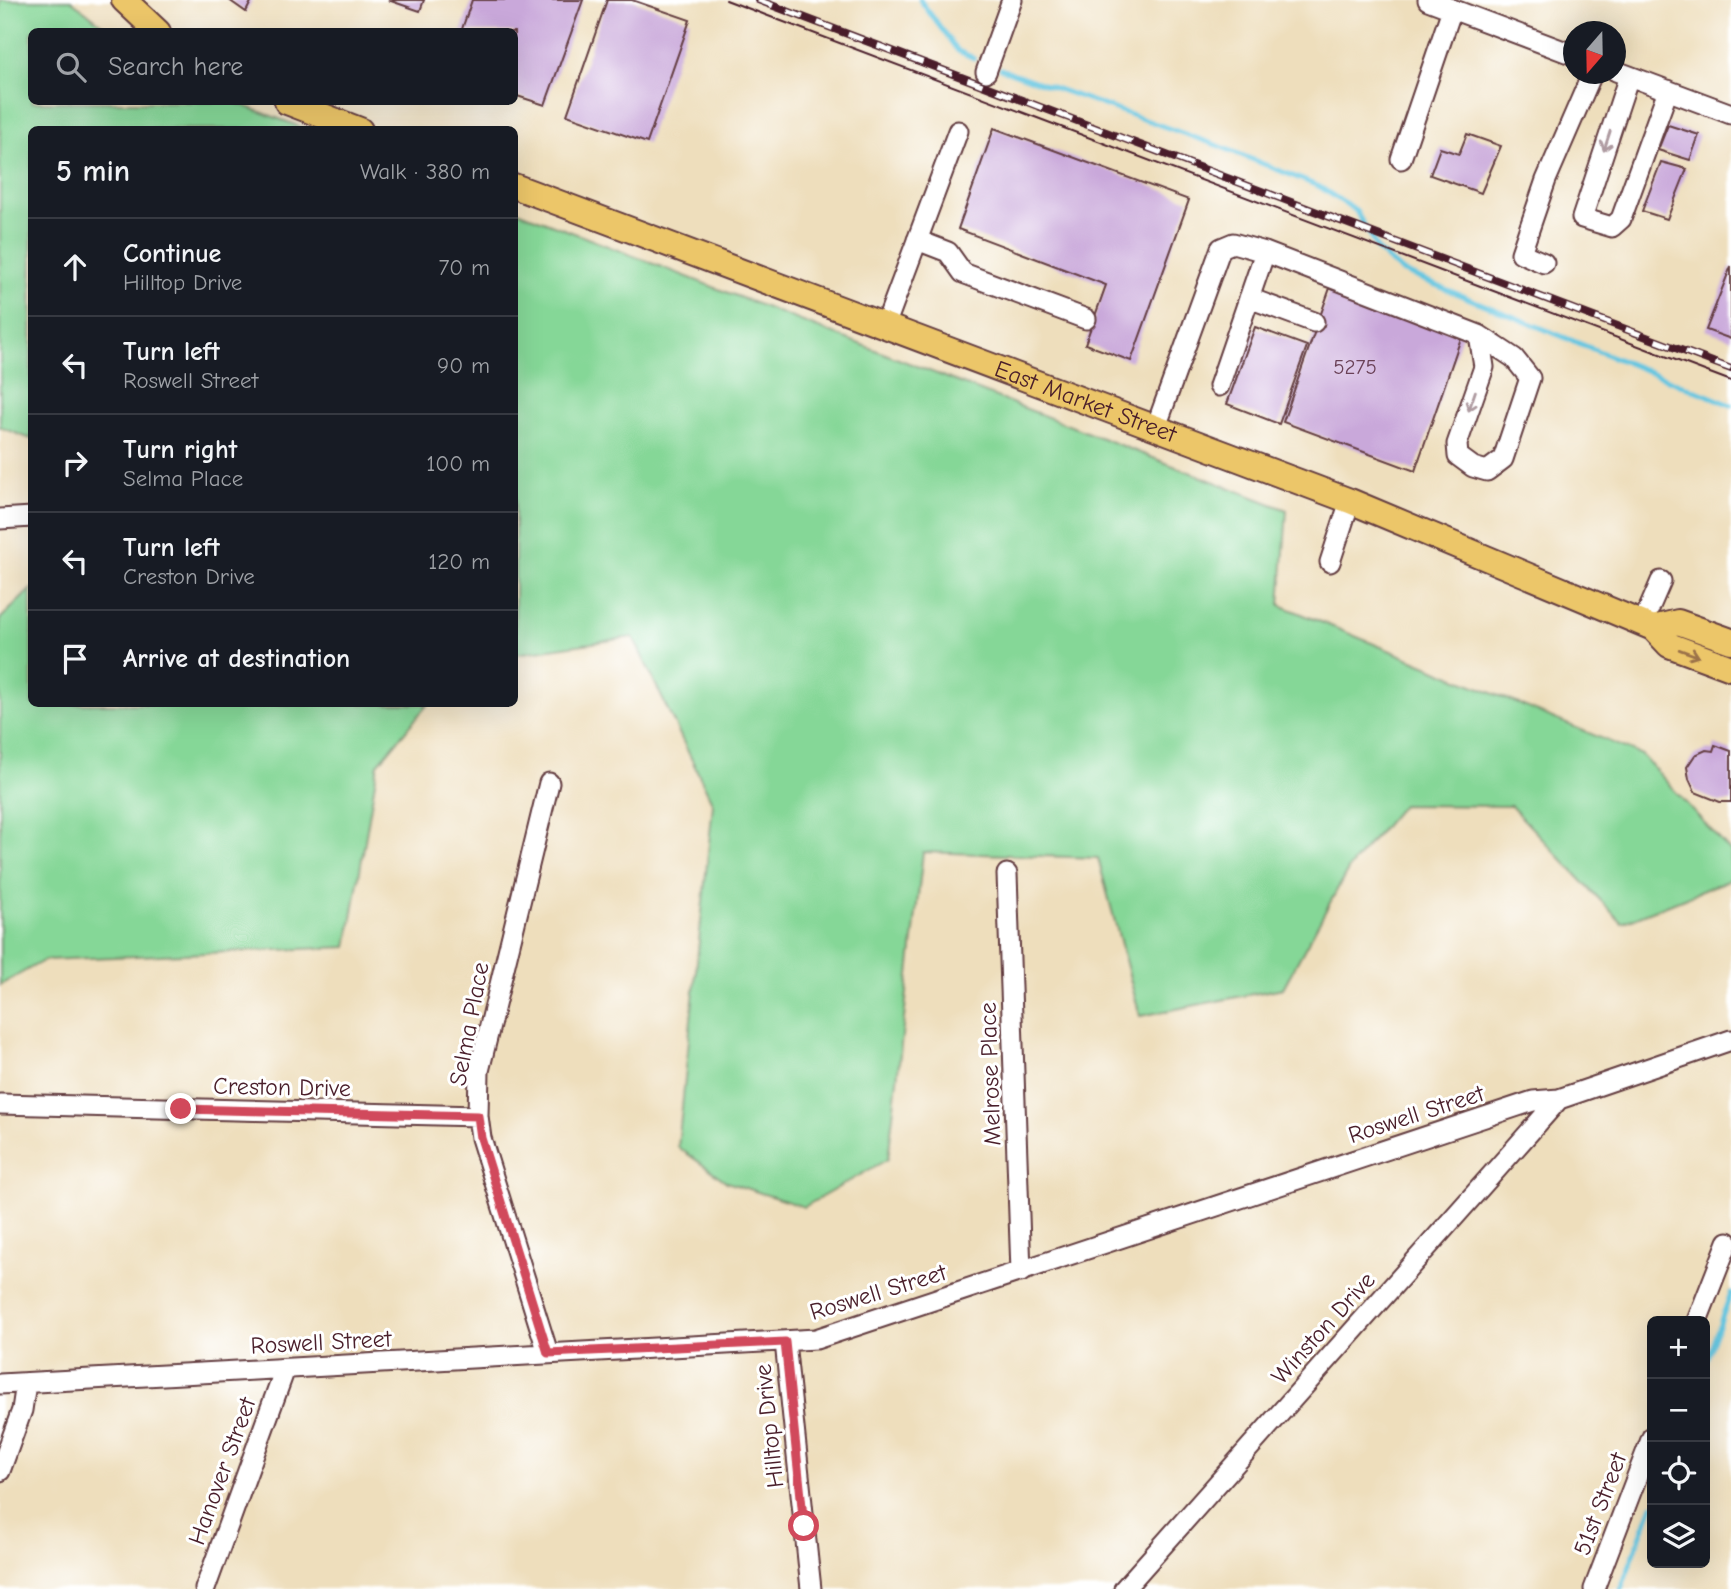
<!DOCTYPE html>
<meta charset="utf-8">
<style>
:root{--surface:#171b24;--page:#242831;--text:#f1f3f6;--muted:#9ea1a6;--line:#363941}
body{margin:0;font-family:"Comic Neue",sans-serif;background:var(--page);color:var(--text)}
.controls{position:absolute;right:21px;bottom:21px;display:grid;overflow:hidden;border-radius:10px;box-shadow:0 7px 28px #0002}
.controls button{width:63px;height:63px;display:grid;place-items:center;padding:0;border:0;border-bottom:2px solid var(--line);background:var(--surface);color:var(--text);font:35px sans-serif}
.compass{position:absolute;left:1563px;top:21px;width:63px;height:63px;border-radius:50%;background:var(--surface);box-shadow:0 7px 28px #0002;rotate:200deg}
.stop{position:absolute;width:21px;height:21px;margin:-16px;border:5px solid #d1495b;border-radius:50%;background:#fff}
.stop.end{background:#d1495b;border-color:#fff;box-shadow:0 2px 7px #0008}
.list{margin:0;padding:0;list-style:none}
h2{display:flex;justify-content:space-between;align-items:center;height:91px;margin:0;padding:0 28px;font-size:30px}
h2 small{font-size:23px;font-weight:400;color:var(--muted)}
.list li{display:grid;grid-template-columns:46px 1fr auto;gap:21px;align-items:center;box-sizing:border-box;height:98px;padding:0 28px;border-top:2px solid var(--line)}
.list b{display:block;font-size:26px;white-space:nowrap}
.list p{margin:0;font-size:23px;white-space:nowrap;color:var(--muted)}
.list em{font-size:23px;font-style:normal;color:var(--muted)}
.icon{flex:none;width:38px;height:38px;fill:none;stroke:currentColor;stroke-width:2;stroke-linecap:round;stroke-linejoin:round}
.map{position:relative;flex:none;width:1731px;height:1589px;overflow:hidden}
.search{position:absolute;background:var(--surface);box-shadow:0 7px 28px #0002;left:28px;top:28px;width:490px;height:77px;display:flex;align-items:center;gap:18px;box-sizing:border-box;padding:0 24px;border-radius:10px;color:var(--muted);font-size:26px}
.panel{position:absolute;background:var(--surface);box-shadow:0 7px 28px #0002;left:28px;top:126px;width:490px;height:581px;border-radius:10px}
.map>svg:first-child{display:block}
.green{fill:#85d797;stroke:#687b61;stroke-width:2}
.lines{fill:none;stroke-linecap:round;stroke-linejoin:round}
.stream{stroke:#63c6e1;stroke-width:5}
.building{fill:#c9a8da}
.minor-casing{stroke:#633c41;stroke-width:23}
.major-casing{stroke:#633c41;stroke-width:28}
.minor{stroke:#fff;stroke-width:19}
.major{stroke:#ecc669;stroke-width:24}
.tram{stroke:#4a1f2b;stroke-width:2}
.rail-casing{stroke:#4a1f2b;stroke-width:8}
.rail{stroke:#fff;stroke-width:5;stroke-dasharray:16;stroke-linecap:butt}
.oneway{stroke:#ae9aa0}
.oneway2{stroke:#9b724a}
.route{stroke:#d1495b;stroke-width:9}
.labels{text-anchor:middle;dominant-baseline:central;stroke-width:6;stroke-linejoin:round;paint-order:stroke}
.number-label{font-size:21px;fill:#6a4157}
.street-label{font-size:24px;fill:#4a1f2b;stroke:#fff}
</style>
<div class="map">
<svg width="1731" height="1589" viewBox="0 0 1731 1589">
<rect width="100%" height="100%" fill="#fff"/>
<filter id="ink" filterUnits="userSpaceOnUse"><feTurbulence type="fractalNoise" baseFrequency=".0143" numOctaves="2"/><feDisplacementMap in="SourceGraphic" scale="14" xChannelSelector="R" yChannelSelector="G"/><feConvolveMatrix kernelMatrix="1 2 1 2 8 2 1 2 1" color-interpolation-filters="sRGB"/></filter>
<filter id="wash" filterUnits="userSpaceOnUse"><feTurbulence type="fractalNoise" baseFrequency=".00686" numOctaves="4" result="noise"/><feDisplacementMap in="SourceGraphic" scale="28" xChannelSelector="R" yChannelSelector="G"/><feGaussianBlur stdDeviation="1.57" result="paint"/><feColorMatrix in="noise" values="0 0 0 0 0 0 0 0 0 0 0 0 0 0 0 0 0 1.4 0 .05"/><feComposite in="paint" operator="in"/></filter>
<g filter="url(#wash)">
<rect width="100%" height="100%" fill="#eedebc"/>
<path class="green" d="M0,0H71L110,31L32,32V102H234L306,129L32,130L31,439L0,427Z
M515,210L1287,510L1280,605L1642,755L1731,852V879L1622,923L1511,806L1402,805L1349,868L1283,988L1140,1016L1098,858L923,852L888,1159L804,1207L727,1182L678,1147L713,804L633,637L515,654Z
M31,589L32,704H428L378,764L347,947L45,960L0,985V619Z"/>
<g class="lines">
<path class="stream" d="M920,0L958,51L974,58
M1001,69L1219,146L1320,187L1356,211L1378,251L1401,271L1731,405
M1705,1364L1731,1293
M1621,1589L1652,1505"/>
</g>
<g id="blocks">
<path class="building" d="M229,0H252L246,12Z
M388,0H424L420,11Z
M472,0H583L545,105L514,95V32H461Z
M607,0H632L690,20L647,143L567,115Z
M1668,125L1699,135L1690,160L1658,150Z
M994,128L1189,200L1131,361L1085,344L1106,285L958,229Z
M1467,134L1501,146L1481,193L1430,175L1440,148L1459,154Z
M1661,162L1687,169L1667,219L1642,211Z
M1731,266V339L1706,330Z
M1330,288L1462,335L1415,471L1283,422Z
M1255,327L1307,346L1279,424L1227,404Z
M1715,745L1731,751V802H1720L1695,792L1689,779L1687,767L1695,755L1706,750L1713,751Z"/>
</g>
</g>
<g filter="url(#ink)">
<use href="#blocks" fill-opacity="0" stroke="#633c41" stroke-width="2"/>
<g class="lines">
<defs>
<path id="minor" d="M1428,0L1574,55
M1616,71L1731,114
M986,72L1012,0
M1629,76L1582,218L1612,227L1621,219L1668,90
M1401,159L1452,9
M917,240L948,252L963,273L1086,319
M1544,263L1521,253L1546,180L1592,74
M1249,298L1314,322
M885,326L958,131
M1219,386L1265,252
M1156,427L1221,248L1233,243L1265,252L1479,335L1514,358L1530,378L1503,459L1487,471L1473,467L1458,456L1457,444L1484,367L1479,335
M0,519L32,517
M1330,562L1350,501
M1642,625L1661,581
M1007,874L1021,1272
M0,1104L478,1116
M1697,1321L1728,1242
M785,1342L811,1589
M548,1353L481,1138L478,1116L479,1071L549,783
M0,1384L816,1339L1533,1101L1559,1099L1731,1040
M0,1471L22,1410L26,1383
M205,1589L285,1369
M1124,1589L1559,1099
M1594,1589L1652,1437"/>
<g id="major">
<path d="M124,0L158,32"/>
<path d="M287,102L360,130"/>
<path id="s1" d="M514,186L1350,501L1653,628L1669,645L1731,668"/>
<path d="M1653,628L1678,622L1731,641"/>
</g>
</defs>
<use href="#minor" class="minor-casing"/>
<use href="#major" class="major-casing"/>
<use href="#minor" class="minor"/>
<use href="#major" class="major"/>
<path class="tram" d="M726,0L1731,381"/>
<defs>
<path id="rail" d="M758,0L1731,369"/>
</defs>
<use href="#rail" class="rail-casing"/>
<use href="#rail" class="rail"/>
</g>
<defs><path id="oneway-shaft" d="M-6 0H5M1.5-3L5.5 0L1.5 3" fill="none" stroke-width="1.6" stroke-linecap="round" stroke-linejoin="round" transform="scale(1.75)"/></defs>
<g class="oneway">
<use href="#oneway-shaft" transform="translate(1607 141) rotate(108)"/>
<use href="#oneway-shaft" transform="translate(1472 401) rotate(109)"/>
</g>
<use class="oneway2" href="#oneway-shaft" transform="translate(1689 653) rotate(20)"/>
</g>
<g class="lines" filter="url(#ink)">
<path class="route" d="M181,1109L478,1116L481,1138L548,1353L785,1342L804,1526"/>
</g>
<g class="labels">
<g class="number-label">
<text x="1355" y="367">5275</text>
</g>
<g class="street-label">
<text stroke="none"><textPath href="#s1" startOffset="611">East Market Street</textPath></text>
<text transform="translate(469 1024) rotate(-79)">Selma Place</text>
<text transform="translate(990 1074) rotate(-92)">Melrose Place</text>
<text transform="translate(282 1087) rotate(1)">Creston Drive</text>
<text transform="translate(1416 1114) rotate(-18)">Roswell Street</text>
<text transform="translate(878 1292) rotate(-17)">Roswell Street</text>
<text transform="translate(1323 1328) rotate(-48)">Winston Drive</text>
<text transform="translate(321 1342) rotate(-3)">Roswell Street</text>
<text transform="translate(769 1426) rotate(-96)">Hilltop Drive</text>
<text transform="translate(222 1471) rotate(-70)">Hanover Street</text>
<text transform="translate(1600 1504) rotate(-69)">51st Street</text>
</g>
</g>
</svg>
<div class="controls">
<button>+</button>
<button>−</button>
<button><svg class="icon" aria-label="locate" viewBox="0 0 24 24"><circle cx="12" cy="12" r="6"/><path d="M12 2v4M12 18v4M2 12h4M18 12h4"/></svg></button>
<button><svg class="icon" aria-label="layers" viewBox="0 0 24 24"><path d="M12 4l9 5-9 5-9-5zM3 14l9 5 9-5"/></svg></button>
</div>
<svg class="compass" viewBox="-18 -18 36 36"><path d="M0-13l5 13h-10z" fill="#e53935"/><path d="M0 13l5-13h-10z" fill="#9ea1a6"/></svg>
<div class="stop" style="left:804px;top:1526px"></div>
<div class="stop end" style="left:181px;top:1109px"></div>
<div class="search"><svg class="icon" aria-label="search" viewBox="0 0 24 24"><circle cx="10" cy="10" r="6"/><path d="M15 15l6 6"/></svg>Search here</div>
<section class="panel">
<h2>5 min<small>Walk · 380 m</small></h2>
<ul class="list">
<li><svg class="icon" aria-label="ahead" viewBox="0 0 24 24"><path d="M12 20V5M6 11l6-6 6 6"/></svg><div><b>Continue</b><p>Hilltop Drive</p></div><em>70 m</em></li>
<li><svg class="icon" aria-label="left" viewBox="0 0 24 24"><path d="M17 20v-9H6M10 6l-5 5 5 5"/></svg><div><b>Turn left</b><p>Roswell Street</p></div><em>90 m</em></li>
<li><svg class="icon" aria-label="right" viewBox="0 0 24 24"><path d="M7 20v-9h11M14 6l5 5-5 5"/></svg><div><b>Turn right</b><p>Selma Place</p></div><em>100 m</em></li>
<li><svg class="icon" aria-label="left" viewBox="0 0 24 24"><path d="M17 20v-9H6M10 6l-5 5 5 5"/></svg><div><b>Turn left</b><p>Creston Drive</p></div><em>120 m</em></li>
<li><svg class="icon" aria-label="arrive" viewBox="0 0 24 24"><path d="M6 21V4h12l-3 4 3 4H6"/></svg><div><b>Arrive at destination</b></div></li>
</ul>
</section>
</div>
